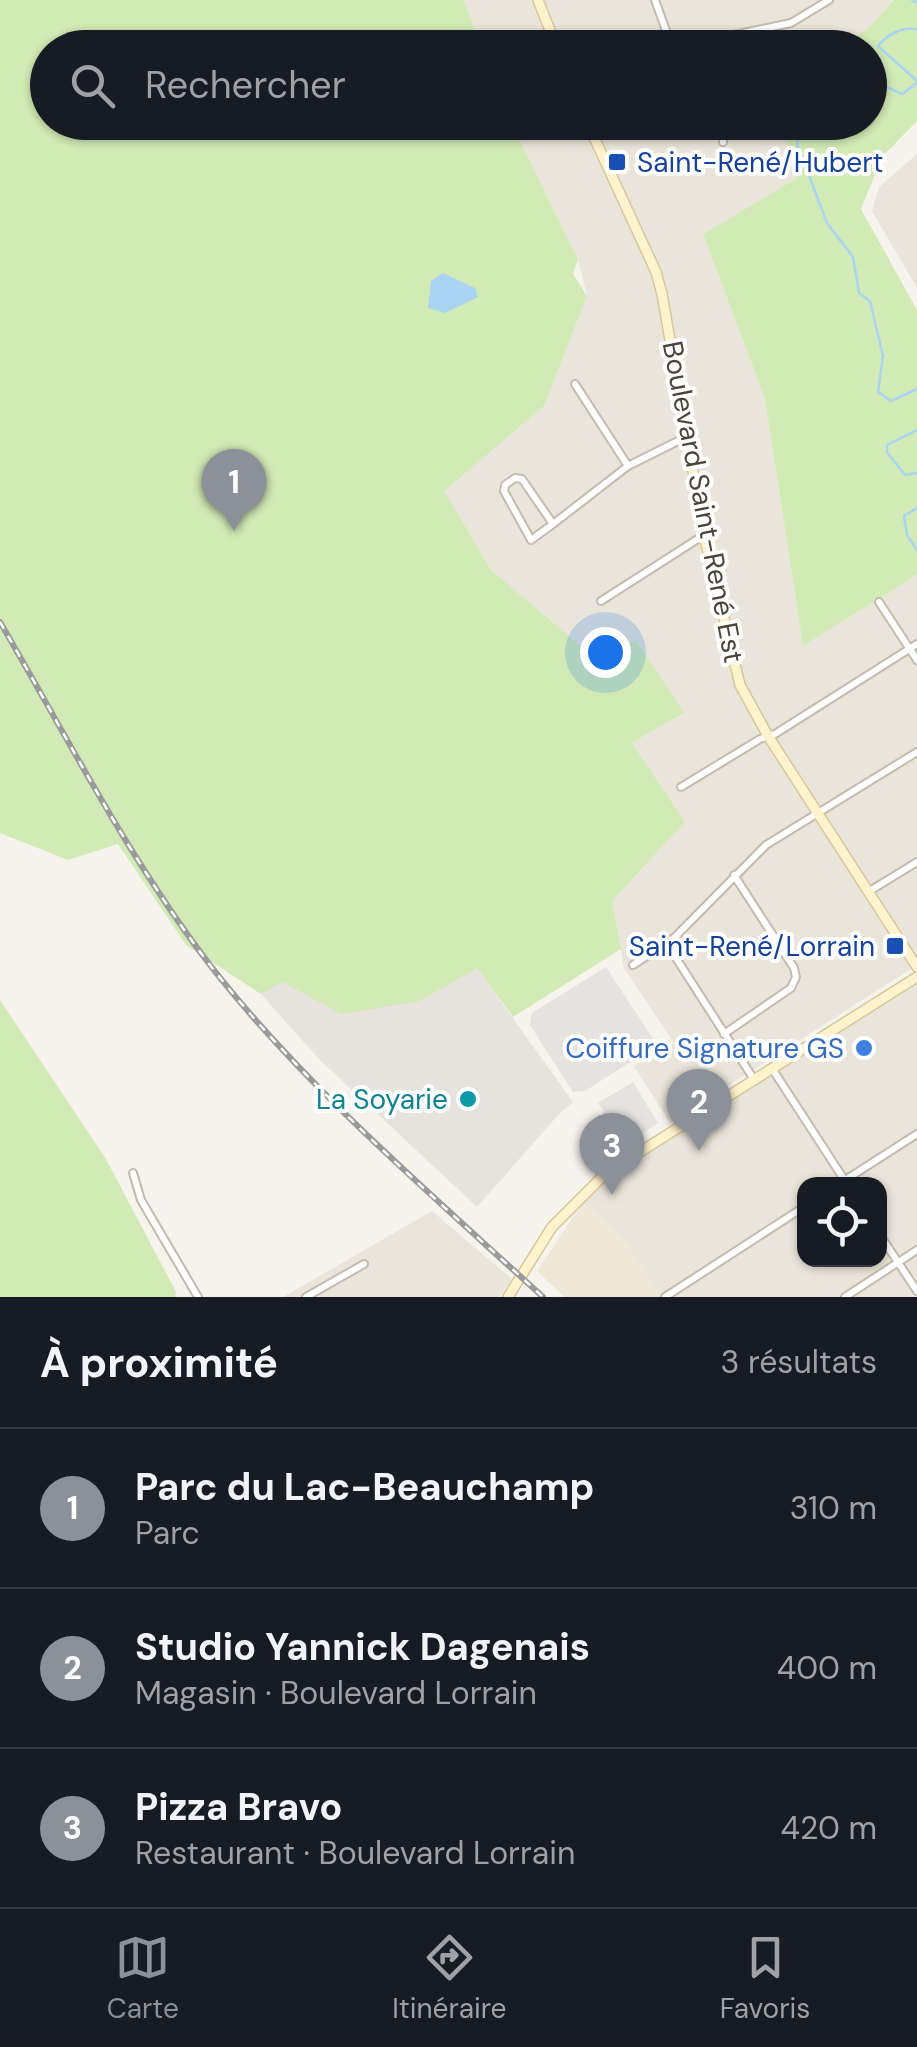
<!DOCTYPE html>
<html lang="fr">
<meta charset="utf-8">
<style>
:root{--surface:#171b24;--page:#20242c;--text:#f1f3f6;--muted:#9ea1a6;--line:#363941;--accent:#8c9099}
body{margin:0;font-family:"DM Sans",sans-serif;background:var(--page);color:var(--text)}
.controls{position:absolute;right:30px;bottom:30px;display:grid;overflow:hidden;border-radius:20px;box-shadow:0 2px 8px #0004}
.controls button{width:90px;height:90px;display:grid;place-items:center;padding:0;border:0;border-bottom:2px solid var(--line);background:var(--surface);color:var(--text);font:50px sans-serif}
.you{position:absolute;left:605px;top:652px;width:35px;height:35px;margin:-25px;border:8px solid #fff;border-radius:50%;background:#1a73e8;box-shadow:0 0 0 15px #1a73e833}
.badge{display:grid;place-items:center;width:65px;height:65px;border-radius:50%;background:var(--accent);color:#fff;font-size:32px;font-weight:700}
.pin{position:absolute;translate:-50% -82px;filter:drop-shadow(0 2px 5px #0008)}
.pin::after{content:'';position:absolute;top:52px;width:35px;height:30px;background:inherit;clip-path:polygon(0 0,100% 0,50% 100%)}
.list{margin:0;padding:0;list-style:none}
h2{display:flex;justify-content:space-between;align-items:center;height:130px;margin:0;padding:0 40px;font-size:42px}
h2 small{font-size:32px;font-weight:400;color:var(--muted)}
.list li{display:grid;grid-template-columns:65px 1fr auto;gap:30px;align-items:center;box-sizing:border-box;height:160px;padding:0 40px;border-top:2px solid var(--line)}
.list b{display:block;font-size:38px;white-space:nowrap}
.list p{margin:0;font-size:32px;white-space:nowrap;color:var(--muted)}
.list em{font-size:32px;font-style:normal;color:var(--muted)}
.icon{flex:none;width:55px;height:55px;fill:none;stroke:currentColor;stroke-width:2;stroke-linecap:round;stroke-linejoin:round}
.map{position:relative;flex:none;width:917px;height:1297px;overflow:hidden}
.search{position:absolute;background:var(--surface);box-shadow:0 2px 8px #0004;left:30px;right:30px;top:30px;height:110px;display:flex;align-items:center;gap:25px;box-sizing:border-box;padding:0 35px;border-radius:55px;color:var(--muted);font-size:38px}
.sheet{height:610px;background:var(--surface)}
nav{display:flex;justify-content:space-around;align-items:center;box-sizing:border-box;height:140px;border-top:2px solid var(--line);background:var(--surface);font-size:28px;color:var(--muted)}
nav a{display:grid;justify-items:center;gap:5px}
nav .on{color:var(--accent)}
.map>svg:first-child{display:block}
.residential{fill:#eae5da;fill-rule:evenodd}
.industrial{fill:#e6e2dd}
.education{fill:#efe8d6}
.green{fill:#d2eab5}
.parking{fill:#e5e3e0}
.water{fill:#a9d4f2}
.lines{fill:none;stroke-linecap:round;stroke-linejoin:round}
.stream{stroke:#a9d4f2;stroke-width:2.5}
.street-casing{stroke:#c2bbae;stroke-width:10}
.secondary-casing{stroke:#d6c79b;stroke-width:12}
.street{stroke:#fff;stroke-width:6}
.secondary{stroke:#fff3cd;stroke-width:9}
.rail-casing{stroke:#9a9a9a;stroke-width:6}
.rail{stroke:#fff;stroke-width:2.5;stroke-dasharray:8;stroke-linecap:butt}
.transit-dot{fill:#1a4fb4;stroke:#fff;stroke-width:4}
.shop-dot{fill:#3f7fe0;stroke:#fff;stroke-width:4}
.culture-dot{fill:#0f9aa8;stroke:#fff;stroke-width:4}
.labels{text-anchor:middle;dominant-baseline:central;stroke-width:8;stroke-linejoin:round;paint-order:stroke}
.transit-label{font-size:28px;fill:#164399;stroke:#fff;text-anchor:start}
.street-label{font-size:28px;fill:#4b4439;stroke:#fff}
.shop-label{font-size:28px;fill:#366cbe;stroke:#fff;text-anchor:end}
.culture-label{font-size:28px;fill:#0d838f;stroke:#fff;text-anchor:end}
</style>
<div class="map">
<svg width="917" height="1297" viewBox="0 0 917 1297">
<rect width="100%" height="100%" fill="#f6f3ec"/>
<path class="residential" d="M464,0H894L869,28L839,48L481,47Z
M511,123H782L797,178L703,234L765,399L803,646L917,575V965L670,1123L634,1066L674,1043L624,968L612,901L685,822L632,743L683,714L590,655L491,570L443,491L544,406L587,296L578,259Z
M917,154V288L872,211L879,187Z
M917,983V1297H660L627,1245L583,1202L600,1184ZM804,1184H880V1260H804Z
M432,1211L512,1279L499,1297H283Z"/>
<path class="industrial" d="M428,900L573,1102L559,1114L477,1207L319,1059L261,994Z"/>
<path class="education" d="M583,1202L627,1245L660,1297H565L537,1271Z"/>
<path class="green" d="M0,0H464L481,47L48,48V122L511,123L578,259L573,274L587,296L544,406L444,491L491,570L590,654L636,641L684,713L632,743L685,822L612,901L621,949L513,1017L477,968L420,1001L341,1014L283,982L261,994L186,945L118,844L68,860L0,833Z
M894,0H917V121L882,157L861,209L917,310V575L803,646L765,399L703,234L797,178L782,123L870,122V48L839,47L869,28Z
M0,1000L106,1159L176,1292L175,1297H0Z"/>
<path class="parking" d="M606,967L657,1045L585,1091L573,1092L530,1025L532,1013Z
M633,1082L658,1123L631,1141L620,1138L601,1117L604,1111L598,1103Z"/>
<path class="water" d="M443,273L475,288L478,297L445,313L428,308L431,281Z"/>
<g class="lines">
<path class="stream" d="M912,0L917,3
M917,29C902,26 887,35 878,46L917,81
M870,79L902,94L917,83
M803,122L797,144L827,223L853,257L859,293L870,301L883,356L878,392L891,401L917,389
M917,430L887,445V452L905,475L917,473
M917,508L904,516L907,535L917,550"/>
<defs>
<path id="street" d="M655,0L672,47
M671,48L791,23L829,0
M722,122L723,142
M575,384L628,466
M553,524L531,540L504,491L505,485L515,478L522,479L553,524L628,466L688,436
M601,601L704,535
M879,602L917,660
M681,787L760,739L775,734L917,644
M868,892L917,862
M667,944L755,1081
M633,965L674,938L766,845L917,752
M724,1034L791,988L796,977L794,968L734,875
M773,1070L847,1184
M133,1173L141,1200L198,1297
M839,1184L917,1134
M880,1235L917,1291
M306,1297L364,1264
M665,1297L804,1207
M845,1297L917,1250"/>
<path id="secondary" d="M538,0L557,48
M587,122L656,272L662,294L704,535L740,685L768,736L917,967
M508,1297L552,1227L605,1174L917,977"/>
</defs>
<use href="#street" class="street-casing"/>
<use href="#secondary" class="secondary-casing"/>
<use href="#street" class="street"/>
<use href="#secondary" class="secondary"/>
<defs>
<path id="rail" d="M0,622C67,737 129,859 210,965C303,1085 431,1194 543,1297"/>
</defs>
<use href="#rail" class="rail-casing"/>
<use href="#rail" class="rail"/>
</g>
<g class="transit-dot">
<rect x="607" y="152" width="20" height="20" rx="5"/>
<rect x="885" y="936" width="20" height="20" rx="5"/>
</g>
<circle class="shop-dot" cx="864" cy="1048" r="10"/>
<circle class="culture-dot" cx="468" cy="1099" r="10"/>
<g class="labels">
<g class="transit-label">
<text x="637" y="162">Saint-René/Hubert</text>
<text x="875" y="946" text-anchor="end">Saint-René/Lorrain</text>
</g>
<g class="street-label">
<text transform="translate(703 502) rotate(79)">Boulevard Saint-René Est</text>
</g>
<g class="shop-label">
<text x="844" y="1048">Coiffure Signature GS</text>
</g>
<g class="culture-label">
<text x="448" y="1099">La Soyarie</text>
</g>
</g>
</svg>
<div class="controls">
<button><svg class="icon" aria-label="locate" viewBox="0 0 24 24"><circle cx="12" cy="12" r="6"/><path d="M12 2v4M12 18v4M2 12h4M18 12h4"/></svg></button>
</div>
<div class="you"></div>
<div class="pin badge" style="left:234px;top:531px">1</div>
<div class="pin badge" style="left:699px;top:1151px">2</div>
<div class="pin badge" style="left:612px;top:1195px">3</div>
<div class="search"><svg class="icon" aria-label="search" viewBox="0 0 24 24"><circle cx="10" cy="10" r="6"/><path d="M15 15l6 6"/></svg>Rechercher</div>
</div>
<section class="sheet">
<h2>À proximité<small>3 résultats</small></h2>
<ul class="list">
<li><span class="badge">1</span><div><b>Parc du Lac-Beauchamp</b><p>Parc</p></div><em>310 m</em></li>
<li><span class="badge">2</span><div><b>Studio Yannick Dagenais</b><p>Magasin · Boulevard Lorrain</p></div><em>400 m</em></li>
<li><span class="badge">3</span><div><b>Pizza Bravo</b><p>Restaurant · Boulevard Lorrain</p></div><em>420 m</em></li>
</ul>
</section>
<nav>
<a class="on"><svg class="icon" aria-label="map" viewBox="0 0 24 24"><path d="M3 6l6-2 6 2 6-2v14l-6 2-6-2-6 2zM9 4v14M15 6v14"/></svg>Carte</a>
<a><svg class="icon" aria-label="directions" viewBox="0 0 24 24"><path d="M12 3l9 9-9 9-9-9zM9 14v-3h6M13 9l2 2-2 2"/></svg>Itinéraire</a>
<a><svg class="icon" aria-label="saved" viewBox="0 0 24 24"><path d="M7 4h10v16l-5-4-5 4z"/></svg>Favoris</a>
</nav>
